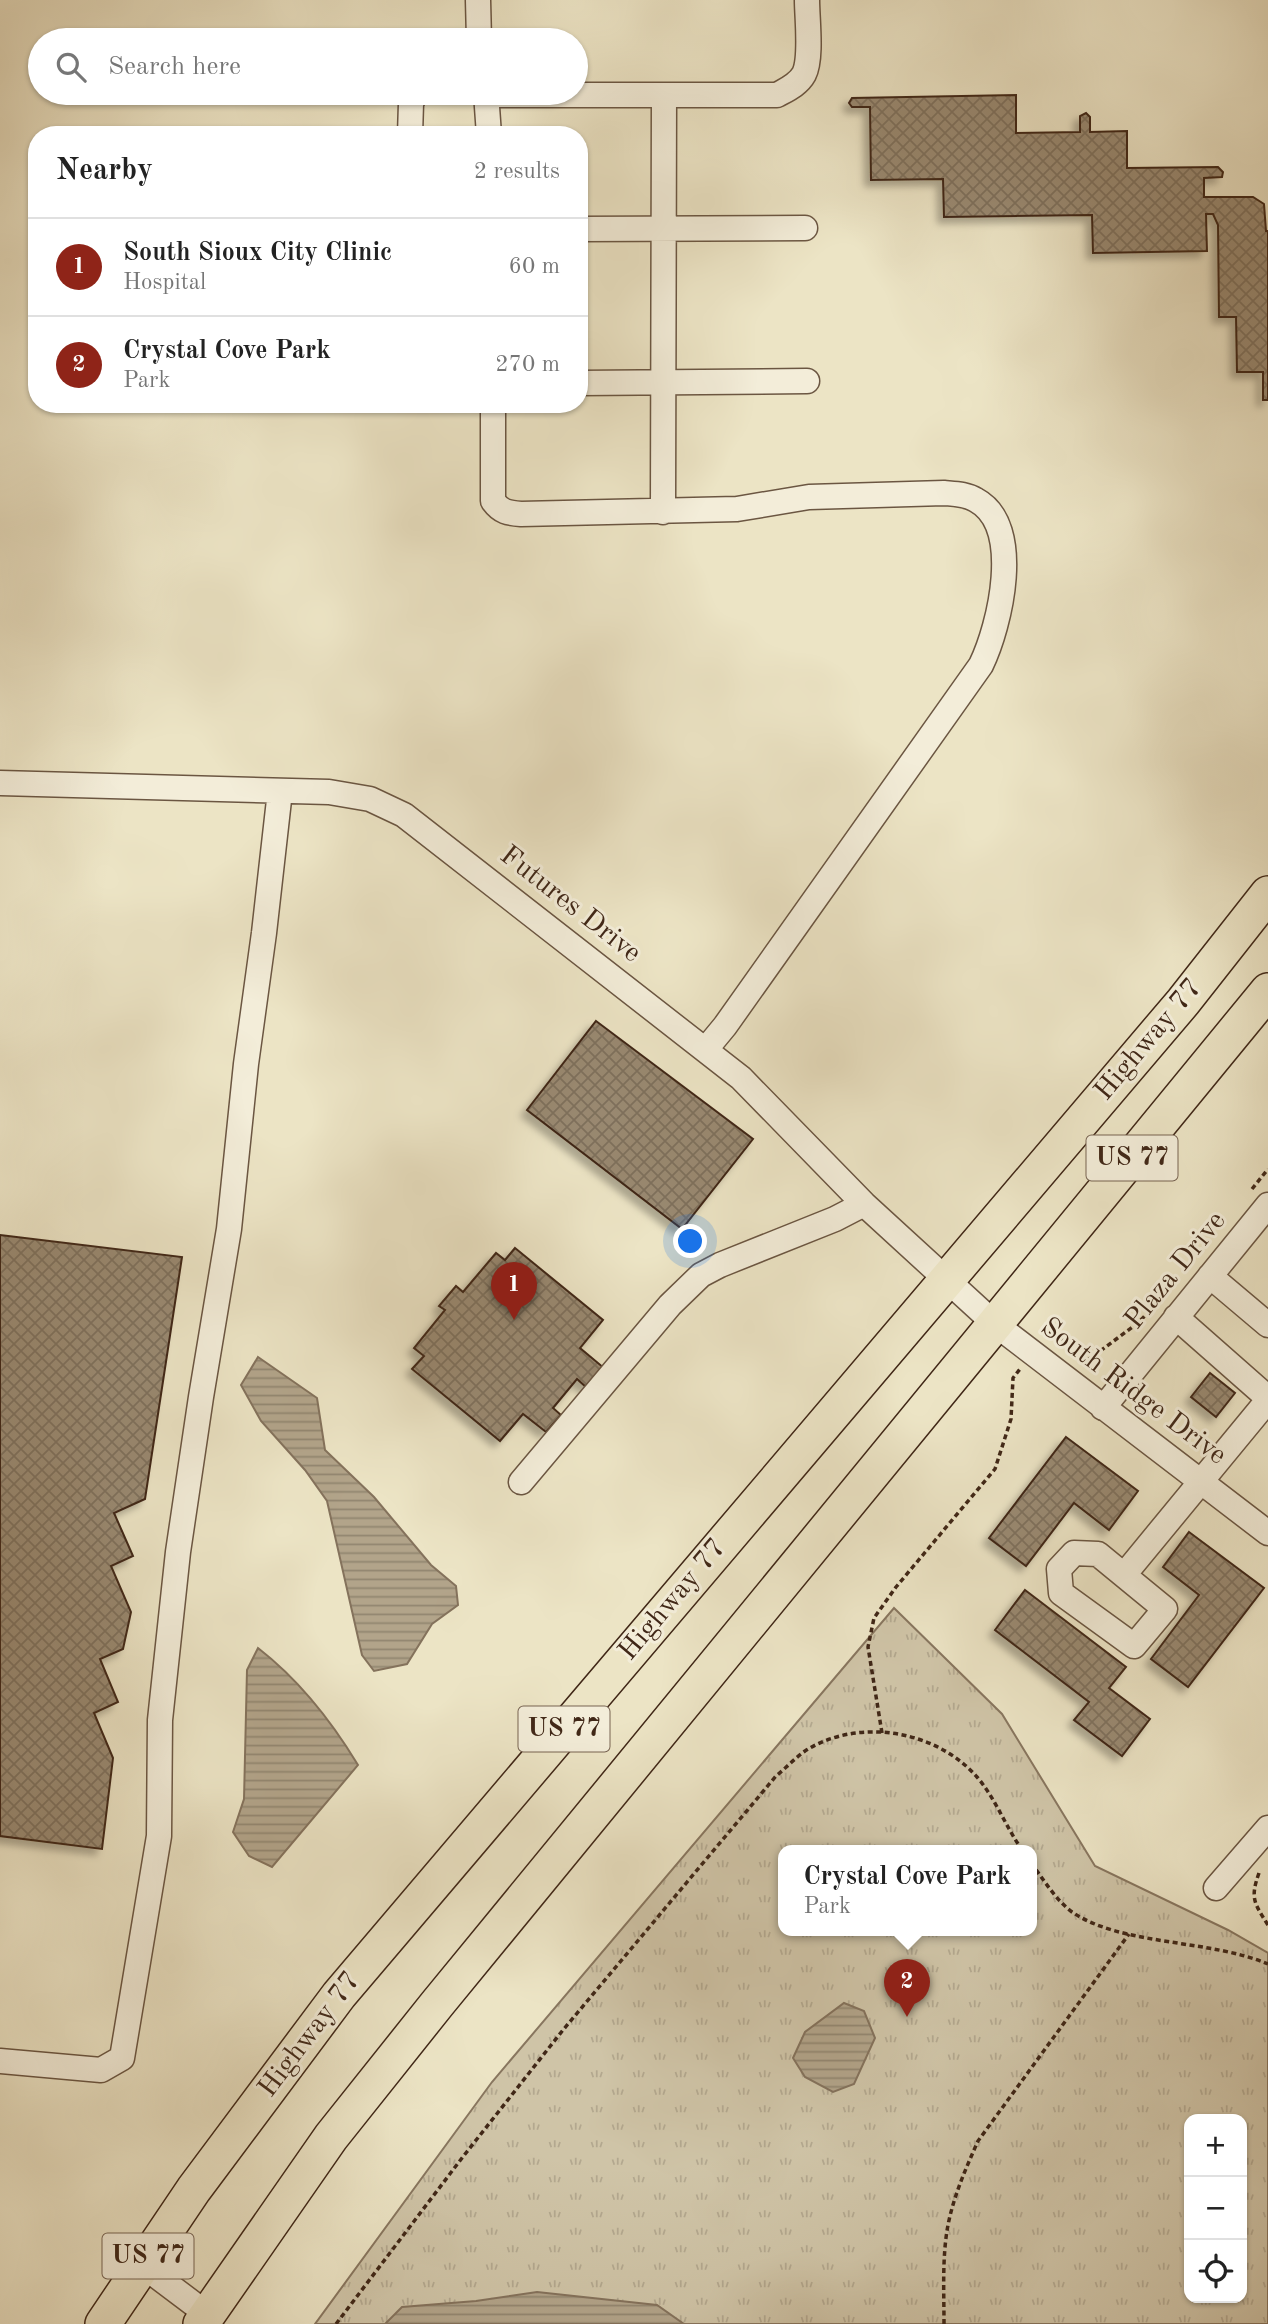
<!DOCTYPE html>
<meta charset="utf-8">
<style>
:root{--surface:#fff;--page:#f2f2f2;--text:#222;--muted:#767676;--line:#e0e0e0;--accent:#8f2418}
body{margin:0;font-family:"Old Standard TT",serif;background:var(--page);color:var(--text)}
.controls{position:absolute;right:21px;bottom:21px;display:grid;overflow:hidden;border-radius:14px;box-shadow:0 2px 5px #0004}
.controls button{width:63px;height:63px;display:grid;place-items:center;padding:0;border:0;border-bottom:2px solid var(--line);background:var(--surface);color:var(--text);font:35px sans-serif}
.you{position:absolute;left:691px;top:1242px;width:24px;height:24px;margin:-18px;border:5px solid #fff;border-radius:50%;background:#1a73e8;box-shadow:0 0 0 10px #1a73e833}
.badge{display:grid;place-items:center;width:46px;height:46px;border-radius:50%;background:var(--accent);color:#fff;font-size:23px;font-weight:700}
.pin{position:absolute;translate:-50% -58px;filter:drop-shadow(0 2px 4px #0008)}
.pin::after{content:'';position:absolute;top:37px;width:24px;height:21px;background:inherit;clip-path:polygon(0 0,100% 0,50% 100%)}
.popup{position:absolute;left:778px;top:1845px;width:259px;height:91px;box-sizing:border-box;display:grid;place-content:center;border-radius:14px;background:var(--surface);filter:drop-shadow(0 2px 5px #0005);font-size:23px;white-space:nowrap;color:var(--muted)}
.popup b{font-size:26px;color:var(--text)}
.popup::after{content:'';position:absolute;left:50%;top:100%;margin-left:-14px;border:14px solid transparent;border-top-color:var(--surface)}
.list{margin:0;padding:0;list-style:none}
h2{display:flex;justify-content:space-between;align-items:center;height:91px;margin:0;padding:0 28px;font-size:30px}
h2 small{font-size:23px;font-weight:400;color:var(--muted)}
.list li{display:grid;grid-template-columns:46px 1fr auto;gap:21px;align-items:center;box-sizing:border-box;height:98px;padding:0 28px;border-top:2px solid var(--line)}
.list b{display:block;font-size:26px;white-space:nowrap}
.list p{margin:0;font-size:23px;white-space:nowrap;color:var(--muted)}
.list em{font-size:23px;font-style:normal;color:var(--muted)}
.icon{flex:none;width:38px;height:38px;fill:none;stroke:currentColor;stroke-width:2;stroke-linecap:round;stroke-linejoin:round}
.map{position:relative;flex:none;width:1268px;height:2324px;overflow:hidden}
.search{position:absolute;background:var(--surface);box-shadow:0 2px 5px #0004;left:28px;top:28px;width:560px;height:77px;display:flex;align-items:center;gap:18px;box-sizing:border-box;padding:0 24px;border-radius:38px;color:var(--muted);font-size:26px}
.panel{position:absolute;background:var(--surface);box-shadow:0 2px 5px #0004;left:28px;top:126px;width:560px;height:287px;border-radius:28px}
.map>svg:first-child{display:block}
.park{fill:url(#park-tufts);stroke:#88765f;stroke-width:2;fill-rule:evenodd}
.water{fill:url(#water-rules);stroke:#84725c;stroke-width:2}
.building{fill:url(#building-cross-hatch);stroke:#402717;stroke-width:2;filter:url(#shadow)}
.lines{fill:none;stroke-linecap:round;stroke-linejoin:round}
.minor-casing{stroke:#6b5642;stroke-width:27}
.highway-casing{stroke:#402717;stroke-width:38}
.path{stroke:#402717;stroke-width:3.5;stroke-dasharray:5 3.5;stroke-linecap:butt}
.minor{stroke:#f3edd9;stroke-width:24}
.highway{stroke:#ece4c5;stroke-width:35}
.labels{text-anchor:middle;dominant-baseline:central;stroke-width:6;stroke-linejoin:round;paint-order:stroke}
.shield{fill:#f3edd9;stroke:#766251;stroke-width:2}
.shield-label{font-size:26px;font-weight:bold;fill:#402717}
.street-label{font-size:28px;fill:#402717;stroke:#f3edd9}
</style>
<div class="map">
<svg width="1268" height="2324" viewBox="0 0 1268 2324">
<defs>
<pattern id="park-tufts" width="24" height="20" patternUnits="userSpaceOnUse" patternTransform="scale(1.75)"><rect width="24" height="20" fill="#cfc4a7"/><path d="M3 7l-1-3M5 7V3M7 7l1-3M15 17l-1-3M17 17v-4M19 17l1-3" fill="none" stroke="#b3a88f"/></pattern>
<pattern id="water-rules" width="6" height="5" patternUnits="userSpaceOnUse" patternTransform="scale(1.75)"><rect width="6" height="5" fill="#b2a48a"/><path d="M0 2.5h6" fill="none" stroke="#928670"/></pattern>
<pattern id="building-cross-hatch" width="8" height="8" patternUnits="userSpaceOnUse" patternTransform="scale(1.75)"><rect width="8" height="8" fill="#998971"/><path d="M0 0l8 8M0 8l8-8" fill="none" stroke="#7e705c"/></pattern>
<filter id="shadow"><feDropShadow dx="-6" dy="6" stdDeviation="3.5" flood-color="#0004"/></filter>
</defs>
<rect width="100%" height="100%" fill="#ece4c5"/>
<filter id="stains"><feTurbulence type="fractalNoise" baseFrequency=".00286" numOctaves="4"/><feColorMatrix values="0 0 0 0 .2 0 0 0 0 .09 0 0 0 0 .02 0 0 0 .5 -.17"/></filter>
<radialGradient id="worn" r=".72"><stop offset=".6" stop-color="#630" stop-opacity="0"/><stop offset="1" stop-color="#630" stop-opacity=".3"/></radialGradient>
<path class="park" d="M894,1608L1002,1714L1095,1866L1228,1930L1268,1953V2324H315L492,2082ZM783,1851H1031V1931H783ZM1189,2119H1242V2298H1189Z"/>
<path class="water" d="M258,1357L317,1398L325,1450L374,1497L431,1565L456,1586L458,1605L432,1624L407,1664L374,1671L362,1655L327,1501L305,1470L261,1421L241,1385Z
M258,1648C298,1679 332,1722 358,1765L272,1867L249,1856L233,1832L244,1799L247,1670Z
M844,2003L864,2011L875,2038L854,2084L833,2092L805,2077L793,2058L805,2032Z
M537,2292L657,2305L684,2324H385L402,2307L476,2301Z"/>
<path class="building" d="M1016,95V133L1080,132V116L1086,113L1090,117V132L1127,131V168L1218,167L1223,172L1222,177L1204,178V197H1253L1264,204L1266,231H1268V400H1263V372H1237L1236,317H1219L1218,225L1213,214H1206L1207,251L1093,253L1092,215L944,217L943,179L871,180L870,107H852L849,103L852,98Z
M596,1021L753,1139L682,1229L527,1110Z
M0,1235L182,1257L145,1499L114,1513L133,1556L111,1566L131,1612L123,1649L100,1659L118,1702L94,1713L113,1758L102,1849L0,1836Z
M515,1248L603,1320L580,1348L604,1368L587,1388L577,1379L553,1408L561,1415L546,1432L523,1414L500,1441L412,1369L424,1356L414,1348L445,1310L439,1306L456,1286L463,1292L496,1253L505,1260Z
M1210,1373L1235,1393L1216,1417L1191,1397Z
M1066,1437L1138,1491L1109,1530L1074,1503L1026,1566L989,1538Z
M1189,1532L1264,1588L1188,1687L1151,1659L1199,1595L1163,1567Z
M1025,1590L1126,1667L1109,1688L1150,1719L1122,1756L1074,1720L1089,1702L995,1630Z"/>
<g class="lines">
<defs>
<path id="minor" d="M478,0L479,40
M486,93L489,135
M487,95H777C786,90 798,85 804,74C812,58 807,19 807,0
M410,135L411,103L416,93
M579,229L805,228
M579,383L807,381
M493,404V501C501,512 508,513 521,514L737,509L809,497L944,493C955,494 966,494 976,500C1024,526 1000,626 981,665L725,1026L706,1049
M663,512L664,95
M0,783L329,792L370,799L404,815L741,1078L864,1204L995,1324L1268,1533
M1210,1276L1268,1325
M1176,1317L1268,1398
M1103,1408L1268,1205
M521,1482L670,1305L701,1275L720,1265L835,1219L864,1204
M1074,1553L1098,1554L1165,1609L1134,1646L1061,1593L1059,1569Z
M1124,1575L1268,1400
M1216,1888L1268,1828
M0,2061L101,2070L122,2058L159,1836L160,1720L178,1552L201,1397L229,1229L246,1064L264,933L280,791
M142,2265L207,2314"/>
<path id="highway" d="M103,2324L194,2189L339,1995L1183,1002L1268,894
M201,2324L331,2137L437,2004L1268,991"/>
</defs>
<use href="#minor" class="minor-casing"/>
<use href="#highway" class="highway-casing"/>
<path class="path" d="M1252,1189L1268,1169
M1048,1336L1052,1331L1088,1360L1138,1323L1157,1303
M882,1733L868,1647L874,1618L896,1587L995,1469L1011,1419L1013,1378L1020,1369
M1031,1863C1044,1880 1055,1899 1072,1912C1122,1946 1209,1939 1268,1964
M1259,1873C1250,1898 1254,1903 1268,1925
M336,2324L462,2158L563,2030L776,1776C786,1768 795,1758 805,1751C858,1717 936,1730 977,1777C996,1799 1006,1828 1023,1851
M944,2324C944,2291 942,2257 948,2225C954,2195 966,2168 978,2141L1129,1934"/>
<use href="#minor" class="minor"/>
<use href="#highway" class="highway"/>
</g>
<g class="labels">
<g class="shield">
<rect x="1086.5" y="1135.5" width="91" height="45" rx="5"/>
<rect x="518.5" y="1706.5" width="91" height="45" rx="5"/>
<rect x="102.5" y="2233.5" width="91" height="45" rx="5"/>
</g>
<g class="shield-label">
<text x="1132" y="1158">US 77</text>
<text x="564" y="1729">US 77</text>
<text x="148" y="2256">US 77</text>
</g>
<g class="street-label">
<text transform="translate(570 905) rotate(38)">Futures Drive</text>
<text transform="translate(1149 1040) rotate(-50)">Highway 77</text>
<text transform="translate(1176 1271) rotate(-51)">Plaza Drive</text>
<text transform="translate(1133 1392) rotate(37)">South Ridge Drive</text>
<text transform="translate(673 1600) rotate(-50)">Highway 77</text>
<text transform="translate(310 2035) rotate(-53)">Highway 77</text>
</g>
</g>
<rect width="100%" height="100%" filter="url(#stains)"/>
<rect width="100%" height="100%" fill="url(#worn)"/>
</svg>
<div class="controls">
<button>+</button>
<button>−</button>
<button><svg class="icon" aria-label="locate" viewBox="0 0 24 24"><circle cx="12" cy="12" r="6"/><path d="M12 2v4M12 18v4M2 12h4M18 12h4"/></svg></button>
</div>
<div class="you"></div>
<div class="pin badge" style="left:514px;top:1320px">1</div>
<div class="pin badge" style="left:907px;top:2017px">2</div>
<div class="popup"><b>Crystal Cove Park</b>Park</div>
<div class="search"><svg class="icon" aria-label="search" viewBox="0 0 24 24"><circle cx="10" cy="10" r="6"/><path d="M15 15l6 6"/></svg>Search here</div>
<section class="panel">
<h2>Nearby<small>2 results</small></h2>
<ul class="list">
<li><span class="badge">1</span><div><b>South Sioux City Clinic</b><p>Hospital</p></div><em>60 m</em></li>
<li><span class="badge">2</span><div><b>Crystal Cove Park</b><p>Park</p></div><em>270 m</em></li>
</ul>
</section>
</div>
